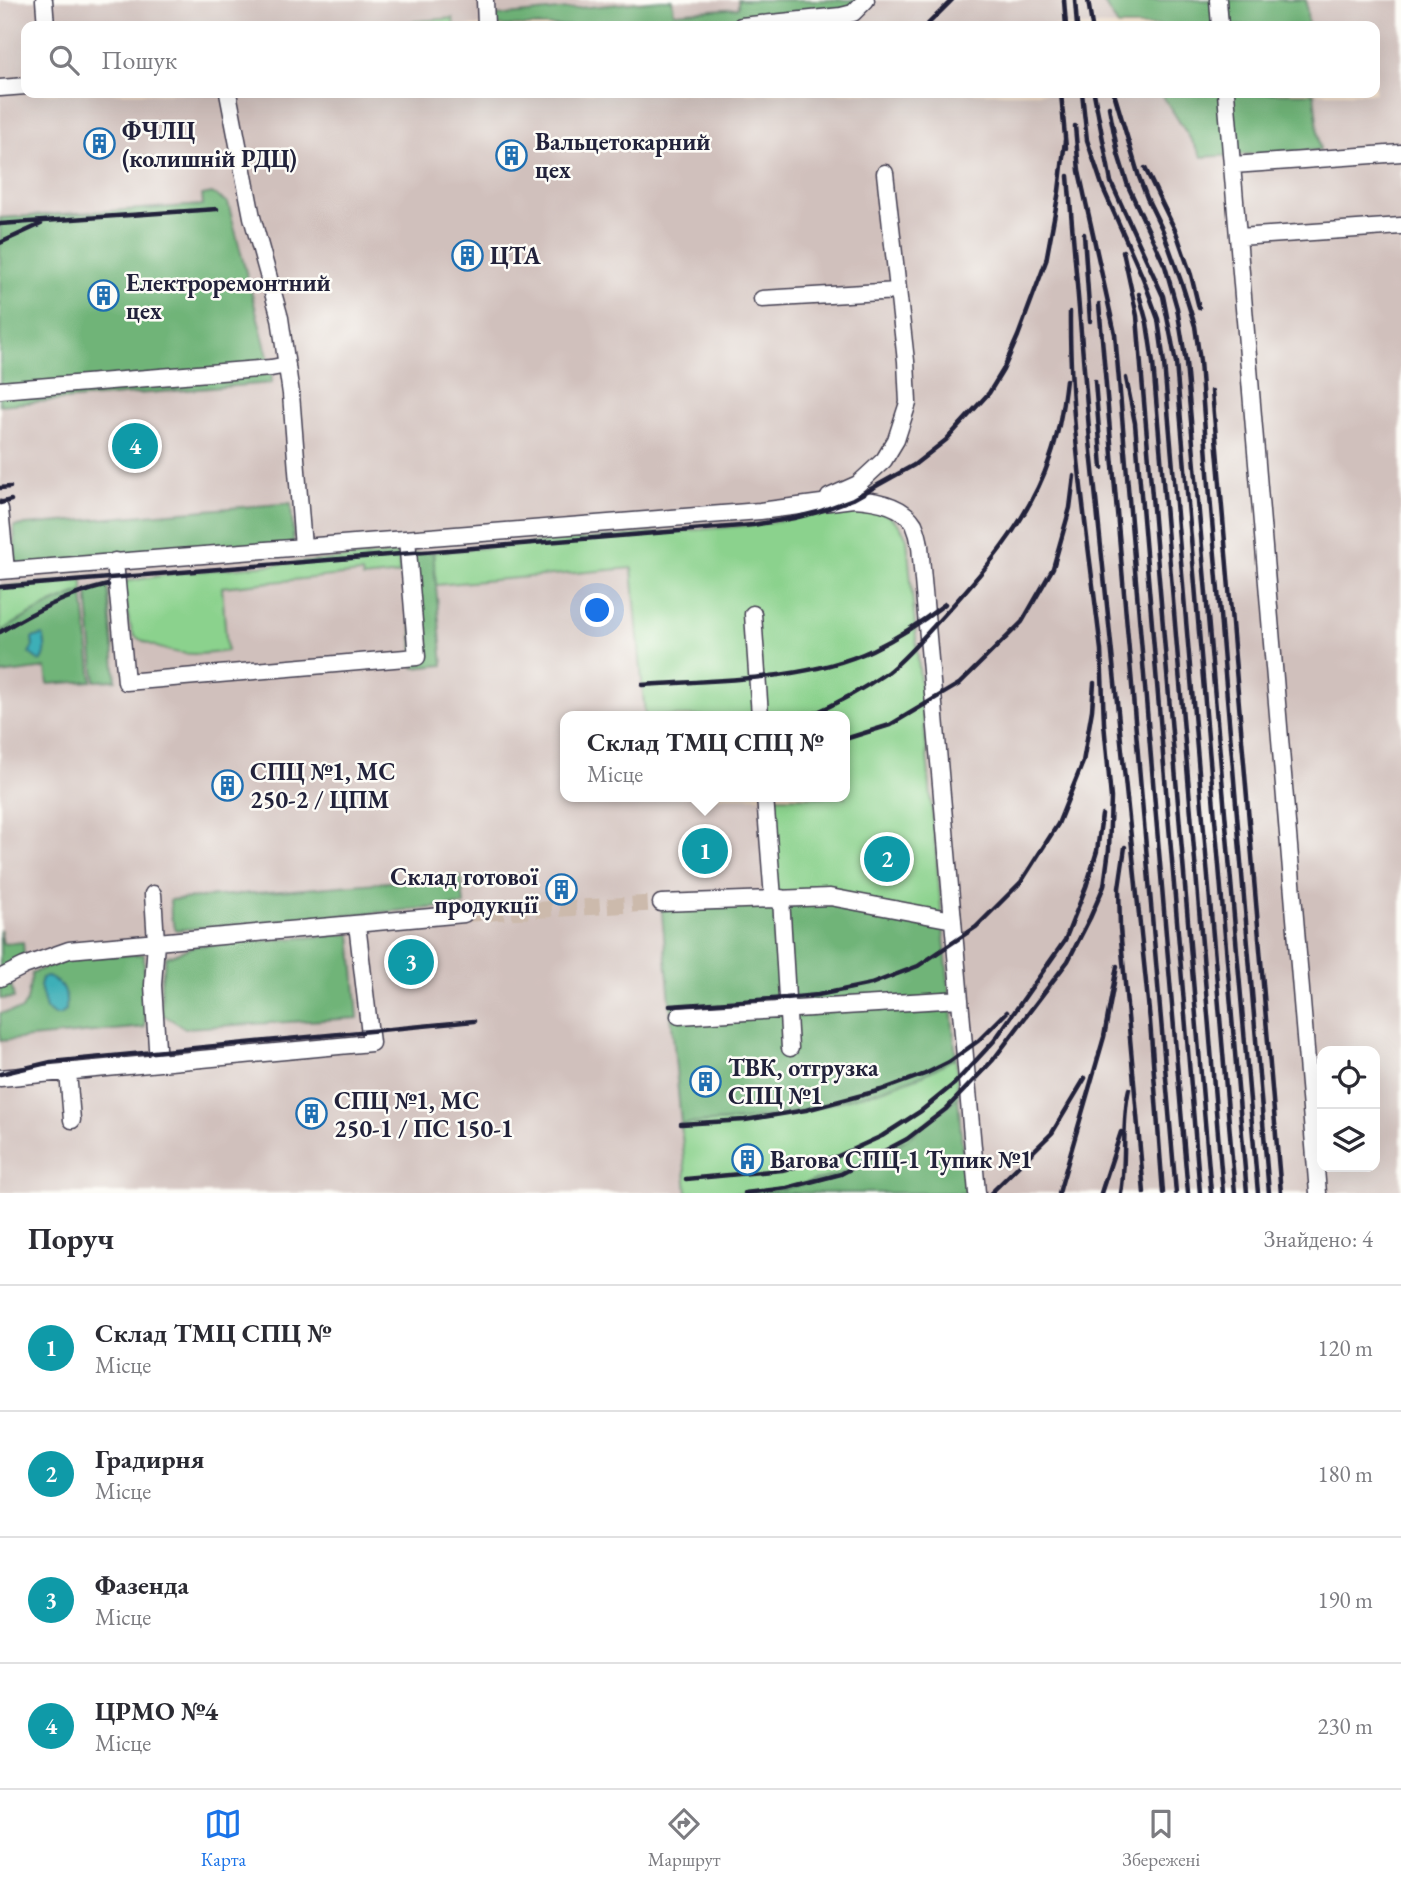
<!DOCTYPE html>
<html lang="uk">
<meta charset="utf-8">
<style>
:root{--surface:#fff;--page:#f2f2f3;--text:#2b2b33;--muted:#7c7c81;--line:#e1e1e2;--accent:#1a73e8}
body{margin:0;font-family:"EB Garamond",serif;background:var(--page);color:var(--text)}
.controls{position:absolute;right:21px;bottom:21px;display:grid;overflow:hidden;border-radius:14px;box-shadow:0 7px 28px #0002}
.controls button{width:63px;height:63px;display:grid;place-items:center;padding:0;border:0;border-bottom:2px solid var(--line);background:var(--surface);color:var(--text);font:35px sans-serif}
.you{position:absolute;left:598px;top:611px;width:24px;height:24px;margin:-18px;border:5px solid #fff;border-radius:50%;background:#1a73e8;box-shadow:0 0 0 10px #1a73e833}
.badge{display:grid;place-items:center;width:46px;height:46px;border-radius:50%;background:var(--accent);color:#fff;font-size:23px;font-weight:700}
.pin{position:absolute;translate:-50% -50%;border:4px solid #fff;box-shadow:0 2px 7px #0006}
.popup{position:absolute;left:560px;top:711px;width:290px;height:91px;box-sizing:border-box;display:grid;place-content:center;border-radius:14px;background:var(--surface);filter:drop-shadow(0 2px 5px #0005);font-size:23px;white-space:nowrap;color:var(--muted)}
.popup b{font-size:26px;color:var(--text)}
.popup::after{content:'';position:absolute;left:50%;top:100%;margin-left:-14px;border:14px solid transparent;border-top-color:var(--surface)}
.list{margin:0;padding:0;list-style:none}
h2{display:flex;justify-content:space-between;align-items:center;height:91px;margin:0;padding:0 28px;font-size:30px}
h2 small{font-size:23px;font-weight:400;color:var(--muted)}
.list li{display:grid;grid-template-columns:46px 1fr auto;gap:21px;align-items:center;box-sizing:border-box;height:126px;padding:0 28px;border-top:2px solid var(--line)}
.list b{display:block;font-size:26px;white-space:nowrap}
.list p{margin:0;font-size:23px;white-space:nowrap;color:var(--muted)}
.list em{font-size:23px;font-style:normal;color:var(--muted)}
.icon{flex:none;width:38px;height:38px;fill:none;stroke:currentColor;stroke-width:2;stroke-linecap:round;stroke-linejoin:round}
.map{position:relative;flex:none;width:1401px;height:1193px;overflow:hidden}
.search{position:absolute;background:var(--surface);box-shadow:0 7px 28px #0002;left:21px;right:21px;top:21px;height:77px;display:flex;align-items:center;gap:18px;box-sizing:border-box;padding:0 24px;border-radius:14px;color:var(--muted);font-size:26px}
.sheet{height:595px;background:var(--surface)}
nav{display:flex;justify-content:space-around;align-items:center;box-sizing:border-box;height:98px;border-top:2px solid var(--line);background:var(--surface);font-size:19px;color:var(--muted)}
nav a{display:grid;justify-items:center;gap:4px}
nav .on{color:var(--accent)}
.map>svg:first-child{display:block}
.industrial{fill:#d0c0bc;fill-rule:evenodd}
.green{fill:#8bd28d;stroke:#567a64;stroke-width:2}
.forest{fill:#70b478;stroke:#496b5a;stroke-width:2}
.water{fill:#3eafb7;stroke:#306879;stroke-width:2}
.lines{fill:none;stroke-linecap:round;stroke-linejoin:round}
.minor-tunnel{stroke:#ccbaac;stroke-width:16;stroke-dasharray:16 8;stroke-linecap:butt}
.minor-casing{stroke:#423e50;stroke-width:19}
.minor{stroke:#fff;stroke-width:16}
.rail{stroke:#22223b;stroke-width:4.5}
.labels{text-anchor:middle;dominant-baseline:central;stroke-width:5;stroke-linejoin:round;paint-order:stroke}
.poi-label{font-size:24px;font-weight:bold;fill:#22223b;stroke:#fdfcf7;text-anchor:start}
</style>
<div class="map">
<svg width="1401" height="1193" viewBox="0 0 1401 1193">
<rect width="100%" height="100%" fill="#fdfcf7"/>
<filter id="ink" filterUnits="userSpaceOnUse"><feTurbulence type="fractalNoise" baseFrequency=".0143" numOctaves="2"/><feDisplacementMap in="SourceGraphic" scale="14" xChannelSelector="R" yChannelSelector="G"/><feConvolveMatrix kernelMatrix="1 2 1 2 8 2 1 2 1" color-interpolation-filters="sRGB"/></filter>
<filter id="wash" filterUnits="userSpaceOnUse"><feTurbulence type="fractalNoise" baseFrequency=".00686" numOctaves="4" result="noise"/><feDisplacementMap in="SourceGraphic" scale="28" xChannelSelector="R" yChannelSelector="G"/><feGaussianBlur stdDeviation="1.57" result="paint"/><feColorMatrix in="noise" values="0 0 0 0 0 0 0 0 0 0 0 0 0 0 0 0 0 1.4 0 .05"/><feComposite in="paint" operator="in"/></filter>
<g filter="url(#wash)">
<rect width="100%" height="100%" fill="#f6e0c8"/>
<path class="industrial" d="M0,0H1401V1193H0ZM26,26H1375V93H26ZM565,716H845V797H565ZM1322,1051H1375V1167H1322Z"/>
<path class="green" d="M453,18L454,26H360Z
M858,506C881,510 898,516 907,539L942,918L773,898L766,797H845V716H645L632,568L436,585L433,552L753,525L794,518L841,507Z
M398,554L400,574L363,578L362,573L222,587L227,651C191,657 166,655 134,636L129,622L123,582L177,573Z
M83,580V592C53,601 27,616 0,632V587Z
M956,1057L958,1097L946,1109L907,1139L841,1174L787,1188L745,1193H687L681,1124L745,1120L806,1110L881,1090L925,1074Z"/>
<path class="forest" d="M661,0H672L674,13L738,8V0H866L853,13L741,26H486V17Z
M1102,0H1306L1308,26H1118Z
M1161,93H1314L1320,150L1202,157Z
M212,193L228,203L271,368L272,383L0,405V218L203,205L202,195Z
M291,503L294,548L16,569L14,526Z
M433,552L443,665L414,668L408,554Z
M108,585L116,680L95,681L87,591Z
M83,592L92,681L48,684L46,668L0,674V632C27,616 53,601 83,592Z
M461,876L464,905L176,930L171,917L170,900Z
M781,898L942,918L956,1057L925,1074L881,1090L806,1110L745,1120L681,1124L661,903Z
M0,929L3,944L23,942L24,954L8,967L0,969Z
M351,934L358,1018L185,1028L162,1014L161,982L166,957L195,946Z
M144,954L145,1027L0,1041V1013L21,1010L27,1001L32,973L72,957Z
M9,981L11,984L14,998L0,999V982Z
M958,1097L966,1193H745L787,1188L841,1174L907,1139Z"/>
<path class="water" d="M43,635C46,643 47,655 41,662L29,653L33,646L32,638Z
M48,977C65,985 67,992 66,1010L61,1015H54L46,1009L40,986L42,978Z"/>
</g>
<g filter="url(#ink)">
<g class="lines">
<path class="minor-tunnel" d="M464,914L661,903"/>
<defs>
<path id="minor" d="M44,0L46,26
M485,0L486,26
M1218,0L1220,26
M741,26L841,16L853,13L866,0
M0,88L26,86
M228,93L252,217L280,318L291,394L303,547
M1226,93L1318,1193
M1233,165L1401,153
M1239,237L1401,226
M762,299L898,291
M0,390L271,368L287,365
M829,497L858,484L884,460L896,440L908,403L906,361L885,173
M0,509L6,570
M115,561L126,682L417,657L407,539
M0,571L760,511L853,499C873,500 902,504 914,524C917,531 919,538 920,546L977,1193
M753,614L760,716
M765,797L773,898
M153,894L156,942L153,985L158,1063
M781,898L790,1048
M661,903L830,897L953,920
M0,978L24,966L69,950L464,914
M679,1016L960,999
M68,1072L72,1120
M0,1078L371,1043L357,924"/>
</defs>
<use href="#minor" class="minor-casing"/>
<use href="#minor" class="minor"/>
<path class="rail" d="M1064,0L1066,26
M1075,0L1077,26
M1088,0L1092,26
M926,26L952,0
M1061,93L1066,148
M1082,93L1087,140L1103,188L1143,278L1158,319L1164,363L1235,1193
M1094,93L1111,182L1163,296L1176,363L1247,1193
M1114,93L1139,177L1147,198L1163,231L1182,284L1195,326L1200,361L1208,473L1269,1193
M1109,107L1118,154L1128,186L1165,266L1177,308L1186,363L1258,1193
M1075,126L1079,171L1115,334L1188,1193
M1145,168L1176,232L1191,275L1199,308
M1068,176L1090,441L1150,1021L1163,1193
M0,224L217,209
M1084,234L1090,321
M0,243L41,224
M1123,251L1137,316L1141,366L1211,1193
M1139,294L1147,323L1153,363L1223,1193
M1099,304L1176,1193
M1070,312C1069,423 1088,539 1101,650
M1126,378L1135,423L1200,1193
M1095,381L1102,468
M1212,391L1281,1193
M0,488L10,487
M0,503L11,500
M0,587L753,525L794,518L818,512L853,499L878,485L914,465L946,440L989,393L1003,370L1018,336L1046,261L1059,191L1065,140
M0,632C36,610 67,595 108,585
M642,685C714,680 807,681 872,650C897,638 923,621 945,604
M809,716C836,704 863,689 888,672C904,660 919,642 933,627C979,577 1028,524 1050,458C1059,433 1063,406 1066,380
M845,739L890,725L959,684L1022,622L1053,568L1070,508L1074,476
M1125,847L1119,888L1120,928L1144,1193
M670,1006L786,998L818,995L871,984L918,966L976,927L1021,882L1058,824L1083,762L1092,710L1094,683
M0,1074L51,1062L474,1021
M681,1124L745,1120L806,1110L881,1090L925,1074L949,1062L978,1041L1007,1012
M686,1179L782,1170L836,1157L882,1136L921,1111L954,1084L994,1041L1065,940L1086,887L1097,851L1102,815
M745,1193L787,1188L841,1174L907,1139L946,1109L993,1060L1068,961L1090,918L1104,886L1109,849L1111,798L1104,723L1101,650
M991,1193L1052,1133L1085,1078
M1059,1193L1104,1037L1117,966
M1101,1193L1121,1132
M1121,1193C1127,1158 1121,1123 1129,1089"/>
</g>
</g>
<defs>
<symbol id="building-ring" viewBox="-11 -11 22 22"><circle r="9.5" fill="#fdfcf7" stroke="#1f6fb2" stroke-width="1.5"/><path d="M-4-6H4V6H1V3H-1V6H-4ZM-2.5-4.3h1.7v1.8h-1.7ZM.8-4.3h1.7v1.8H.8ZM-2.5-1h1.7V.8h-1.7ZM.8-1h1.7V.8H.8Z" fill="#1f6fb2"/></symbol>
</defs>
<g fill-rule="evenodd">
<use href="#building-ring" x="82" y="126" width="35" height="35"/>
<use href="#building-ring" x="494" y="138" width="35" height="35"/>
<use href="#building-ring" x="450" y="238" width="35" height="35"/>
<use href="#building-ring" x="86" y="278" width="35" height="35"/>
<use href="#building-ring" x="210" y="768" width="35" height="35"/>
<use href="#building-ring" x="544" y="872" width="35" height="35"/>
<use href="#building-ring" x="688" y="1064" width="35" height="35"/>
<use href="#building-ring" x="294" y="1096" width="35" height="35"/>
<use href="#building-ring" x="730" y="1142" width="35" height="35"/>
</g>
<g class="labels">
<g class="poi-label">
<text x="122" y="130">ФЧЛЦ<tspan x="122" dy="28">(колишній РДЦ)</tspan></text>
<text x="535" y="141">Вальцетокарний<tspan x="535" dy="28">цех</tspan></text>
<text x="490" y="255">ЦТА</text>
<text x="126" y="282">Електроремонтний<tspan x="126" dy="28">цех</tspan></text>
<text x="250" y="771">СПЦ №1, МС<tspan x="250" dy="28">250-2 / ЦПМ</tspan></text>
<text x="538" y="876" text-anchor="end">Склад готової<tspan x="538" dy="28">продукції</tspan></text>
<text x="728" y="1067">ТВК, отгрузка<tspan x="728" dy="28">СПЦ №1</tspan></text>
<text x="334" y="1100">СПЦ №1, МС<tspan x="334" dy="28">250-1 / ПС 150-1</tspan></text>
<text x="770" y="1159">Вагова СПЦ-1 Тупик №1</text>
</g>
</g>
</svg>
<div class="controls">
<button><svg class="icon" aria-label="locate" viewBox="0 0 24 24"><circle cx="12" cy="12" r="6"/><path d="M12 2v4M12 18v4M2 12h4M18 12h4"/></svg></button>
<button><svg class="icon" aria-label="layers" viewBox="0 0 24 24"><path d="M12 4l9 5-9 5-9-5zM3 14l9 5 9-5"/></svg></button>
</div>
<div class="you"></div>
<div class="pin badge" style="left:705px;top:851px;background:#0f9aa8">1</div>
<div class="popup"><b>Склад ТМЦ СПЦ №</b>Місце</div>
<div class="pin badge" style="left:887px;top:859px;background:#0f9aa8">2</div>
<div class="pin badge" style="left:411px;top:962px;background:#0f9aa8">3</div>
<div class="pin badge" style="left:135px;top:446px;background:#0f9aa8">4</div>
<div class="search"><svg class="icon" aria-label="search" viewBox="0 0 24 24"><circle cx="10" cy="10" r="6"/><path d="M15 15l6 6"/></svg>Пошук</div>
</div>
<section class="sheet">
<h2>Поруч<small>Знайдено: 4</small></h2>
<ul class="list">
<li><span class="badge" style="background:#0f9aa8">1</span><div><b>Склад ТМЦ СПЦ №</b><p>Місце</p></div><em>120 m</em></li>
<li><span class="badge" style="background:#0f9aa8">2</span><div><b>Градирня</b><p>Місце</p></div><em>180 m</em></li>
<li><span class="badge" style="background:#0f9aa8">3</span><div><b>Фазенда</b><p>Місце</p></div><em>190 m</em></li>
<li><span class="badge" style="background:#0f9aa8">4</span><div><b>ЦРМО №4</b><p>Місце</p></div><em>230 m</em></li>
</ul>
</section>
<nav>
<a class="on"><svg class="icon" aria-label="map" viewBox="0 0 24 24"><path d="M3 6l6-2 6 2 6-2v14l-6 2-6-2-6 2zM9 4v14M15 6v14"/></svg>Карта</a>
<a><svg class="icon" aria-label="directions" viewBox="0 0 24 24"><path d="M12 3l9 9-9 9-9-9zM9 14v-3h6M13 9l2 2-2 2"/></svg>Маршрут</a>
<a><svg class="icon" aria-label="saved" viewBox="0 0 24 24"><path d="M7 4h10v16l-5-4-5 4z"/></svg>Збережені</a>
</nav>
